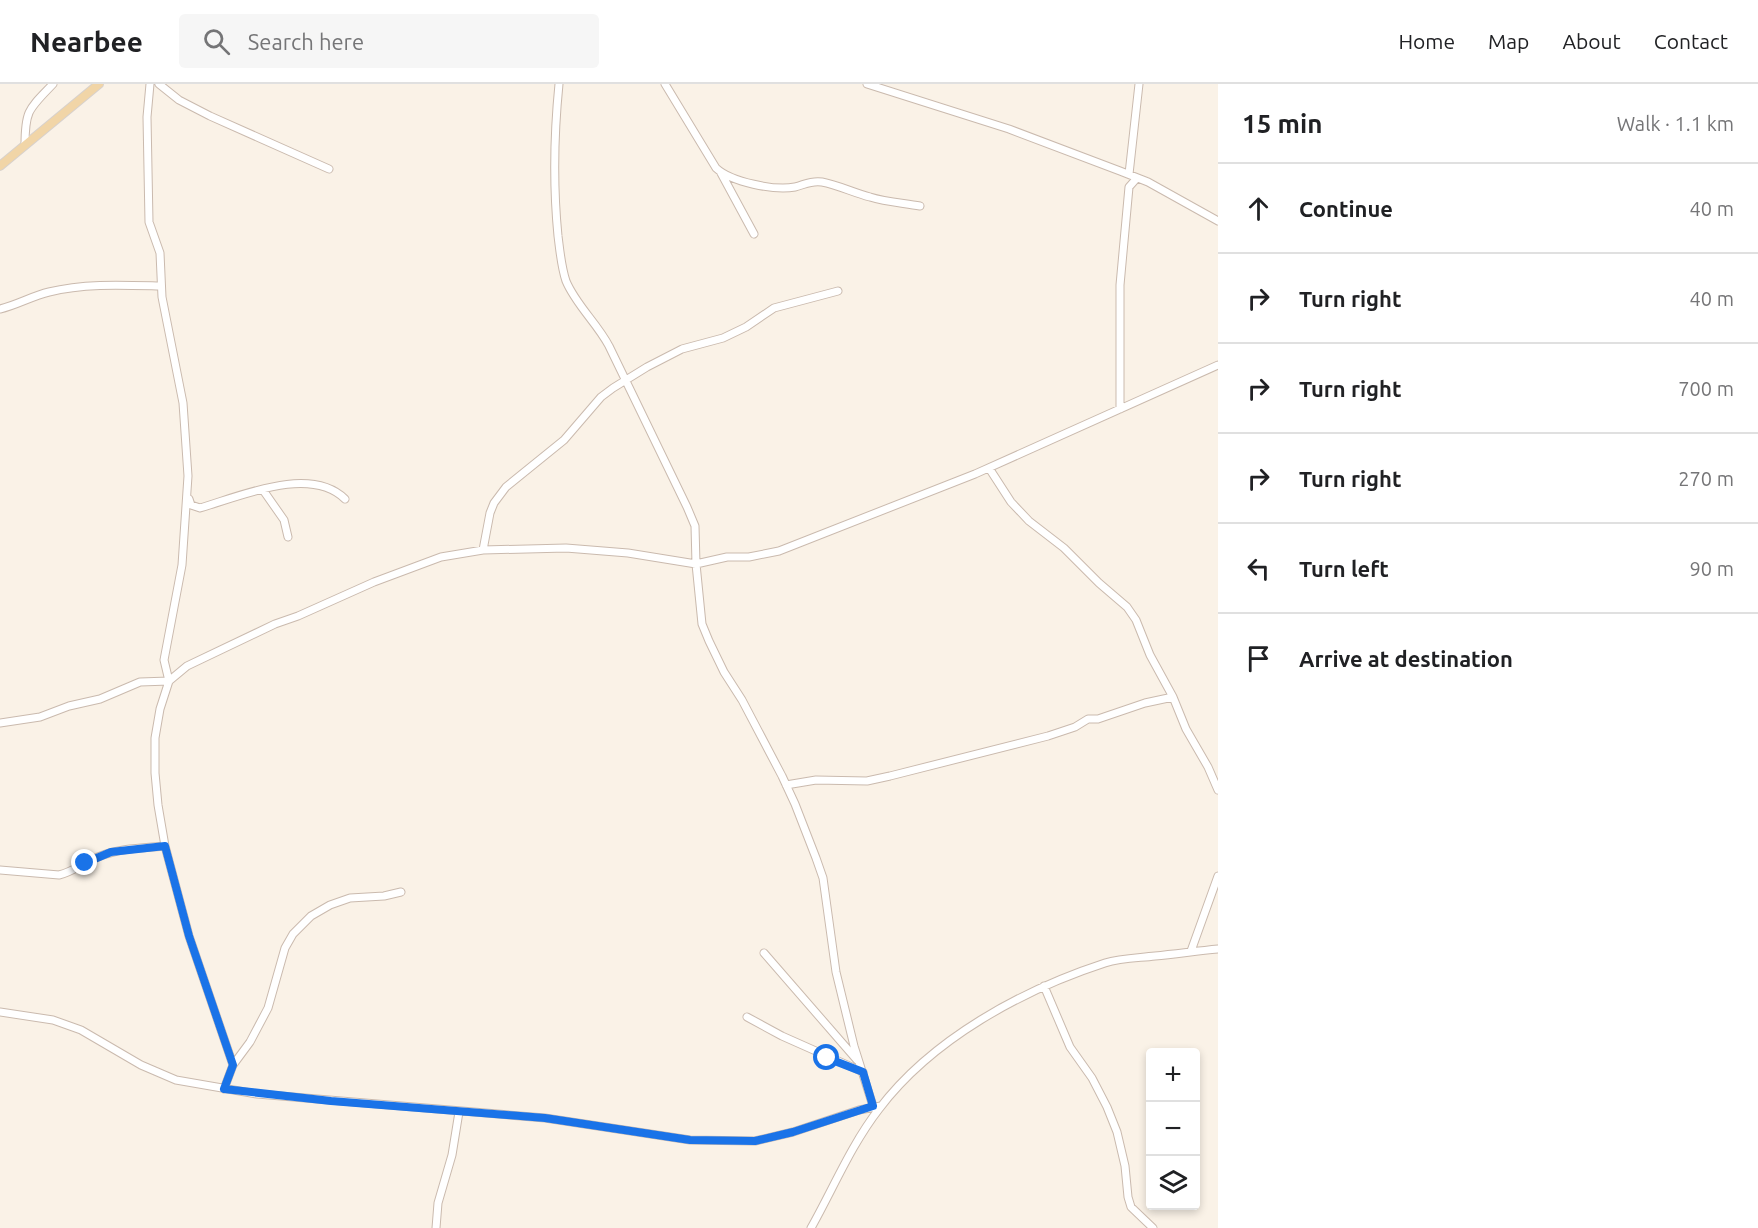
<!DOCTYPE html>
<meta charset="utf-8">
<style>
:root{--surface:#fff;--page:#f6f6f6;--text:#202124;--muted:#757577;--line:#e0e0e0}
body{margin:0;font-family:Ubuntu,sans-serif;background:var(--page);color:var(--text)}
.controls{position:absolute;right:18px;bottom:18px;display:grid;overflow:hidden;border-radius:6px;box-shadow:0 3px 9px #0003}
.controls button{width:54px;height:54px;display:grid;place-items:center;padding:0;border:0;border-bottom:2px solid var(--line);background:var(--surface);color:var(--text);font:30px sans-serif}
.stop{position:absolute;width:18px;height:18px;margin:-14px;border:4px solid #1a73e8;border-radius:50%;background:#fff}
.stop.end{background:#1a73e8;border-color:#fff;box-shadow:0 2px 6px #0008}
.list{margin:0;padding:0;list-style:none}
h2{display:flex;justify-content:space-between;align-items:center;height:78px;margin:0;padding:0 24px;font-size:26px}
h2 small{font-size:20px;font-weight:400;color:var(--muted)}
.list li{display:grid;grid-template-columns:39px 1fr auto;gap:18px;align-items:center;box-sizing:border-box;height:90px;padding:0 24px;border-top:2px solid var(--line)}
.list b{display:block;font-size:22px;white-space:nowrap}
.list em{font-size:20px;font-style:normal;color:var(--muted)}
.icon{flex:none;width:33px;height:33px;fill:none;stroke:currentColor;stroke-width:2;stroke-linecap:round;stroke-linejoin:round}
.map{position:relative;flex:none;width:1218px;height:1144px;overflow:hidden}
header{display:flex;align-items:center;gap:36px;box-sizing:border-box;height:84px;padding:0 30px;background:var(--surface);border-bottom:2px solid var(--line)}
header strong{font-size:28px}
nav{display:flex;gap:33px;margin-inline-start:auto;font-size:21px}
.search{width:420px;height:54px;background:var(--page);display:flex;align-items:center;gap:15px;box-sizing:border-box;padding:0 21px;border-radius:6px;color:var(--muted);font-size:22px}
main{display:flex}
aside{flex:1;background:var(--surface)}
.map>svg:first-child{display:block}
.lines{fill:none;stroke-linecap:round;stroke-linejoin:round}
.minor-casing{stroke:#cabaae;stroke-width:9}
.major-casing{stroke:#d7d1cd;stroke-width:10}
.minor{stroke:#fff;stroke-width:7}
.major{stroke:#f1d5a7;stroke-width:8}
.route{stroke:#1a73e8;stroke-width:8}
</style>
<header>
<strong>Nearbee</strong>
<div class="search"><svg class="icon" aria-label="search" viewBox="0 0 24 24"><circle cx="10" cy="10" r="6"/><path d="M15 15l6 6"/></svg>Search here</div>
<nav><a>Home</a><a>Map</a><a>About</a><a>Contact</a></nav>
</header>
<main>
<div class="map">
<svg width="1218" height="1144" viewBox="0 0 1218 1144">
<rect width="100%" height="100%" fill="#faf2e7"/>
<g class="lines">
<defs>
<path id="minor" d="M150,0L147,33L149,138L160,169L162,213L183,319L188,392L182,481L164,576L169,597L160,625L155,654V689L158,721L165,762L189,852L233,981
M159,0L179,16L210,32L329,85
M559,0C554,50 553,101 558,152C560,167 561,182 566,197C576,221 597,239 609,262L687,423L695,442L696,480L702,540L709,557L724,588L742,616L782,692L795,720L816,774L823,794L836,888L854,962L873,1022
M665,0L716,84C731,98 775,107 795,103C804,101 811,96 822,98C838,101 854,109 870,113C886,118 903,119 920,122
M867,0L1009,45L1120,87L1148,98L1218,137
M25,61C25,26 29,25 53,0
M721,89L754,150
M1129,90L1139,0
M0,225C17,221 32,212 49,208C84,199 124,201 160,202
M1120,325V201L1129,103L1137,94
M989,384L1011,418L1029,437L1064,464L1099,499L1127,523L1136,536L1150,571L1173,613L1186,645L1208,683L1218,706
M263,406L284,436L288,453
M189,415L191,421L200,424C241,412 310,381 345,415
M483,466L490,429L494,419L506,403L564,356L601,313L613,304L647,283L682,265L723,254L746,243L774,224L838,207
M0,639L40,633L69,622L100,615L140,598L169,597L187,582L275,540L298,532L374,498L441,473L483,466L566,464L628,469L696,480L727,473H749L779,467L975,390L1218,281
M786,701L816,696L867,697L890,692L1048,652L1075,643L1088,635H1098L1145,619L1173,613
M0,786L59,791C73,788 84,778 98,773C119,764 143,764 165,762
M1191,867L1218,792
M764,869L857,976
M1044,902L1070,963L1092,994L1107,1023L1117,1048L1125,1082L1128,1113L1131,1123L1153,1144
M0,928L53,936L81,946L141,981L176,996L257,1010L545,1034L690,1056L755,1057L793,1048L859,1026L881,1022
M747,933L782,952L863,988
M224,1005L233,981L250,958L268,924L285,864L293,850L311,832L330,821L350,814L384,812L401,808
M436,1144L438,1119L452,1071L459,1028
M811,1144C833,1105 851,1061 879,1025C932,955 1022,906 1105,879C1121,874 1138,874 1155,872C1176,870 1197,867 1218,865"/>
<path id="major" d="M0,82L99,0"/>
</defs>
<use href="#minor" class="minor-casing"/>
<use href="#major" class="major-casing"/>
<use href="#minor" class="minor"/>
<use href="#major" class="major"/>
</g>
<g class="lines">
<path class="route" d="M85,779L111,768L165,762L189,852L233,981L224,1005L331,1017L545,1034L690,1056L755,1057L793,1048L873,1022L863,988L827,974"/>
</g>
</svg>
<div class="controls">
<button>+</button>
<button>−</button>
<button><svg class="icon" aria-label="layers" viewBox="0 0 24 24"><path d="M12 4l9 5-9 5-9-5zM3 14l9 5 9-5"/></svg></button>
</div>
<div class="stop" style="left:827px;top:974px"></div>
<div class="stop end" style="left:85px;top:779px"></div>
</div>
<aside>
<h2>15 min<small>Walk · 1.1 km</small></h2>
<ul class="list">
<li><svg class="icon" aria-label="ahead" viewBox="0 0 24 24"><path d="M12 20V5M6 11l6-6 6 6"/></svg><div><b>Continue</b></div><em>40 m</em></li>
<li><svg class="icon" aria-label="right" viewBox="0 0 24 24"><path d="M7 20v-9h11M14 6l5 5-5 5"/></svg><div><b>Turn right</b></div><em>40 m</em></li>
<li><svg class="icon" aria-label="right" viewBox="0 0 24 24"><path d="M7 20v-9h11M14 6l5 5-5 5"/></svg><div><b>Turn right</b></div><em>700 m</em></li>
<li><svg class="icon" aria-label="right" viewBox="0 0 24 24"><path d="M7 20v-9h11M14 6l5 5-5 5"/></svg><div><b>Turn right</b></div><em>270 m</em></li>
<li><svg class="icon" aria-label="left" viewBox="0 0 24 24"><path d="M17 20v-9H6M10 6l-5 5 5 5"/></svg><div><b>Turn left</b></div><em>90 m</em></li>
<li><svg class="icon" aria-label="arrive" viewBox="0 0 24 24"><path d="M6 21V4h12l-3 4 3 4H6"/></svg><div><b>Arrive at destination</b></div></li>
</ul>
</aside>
</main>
